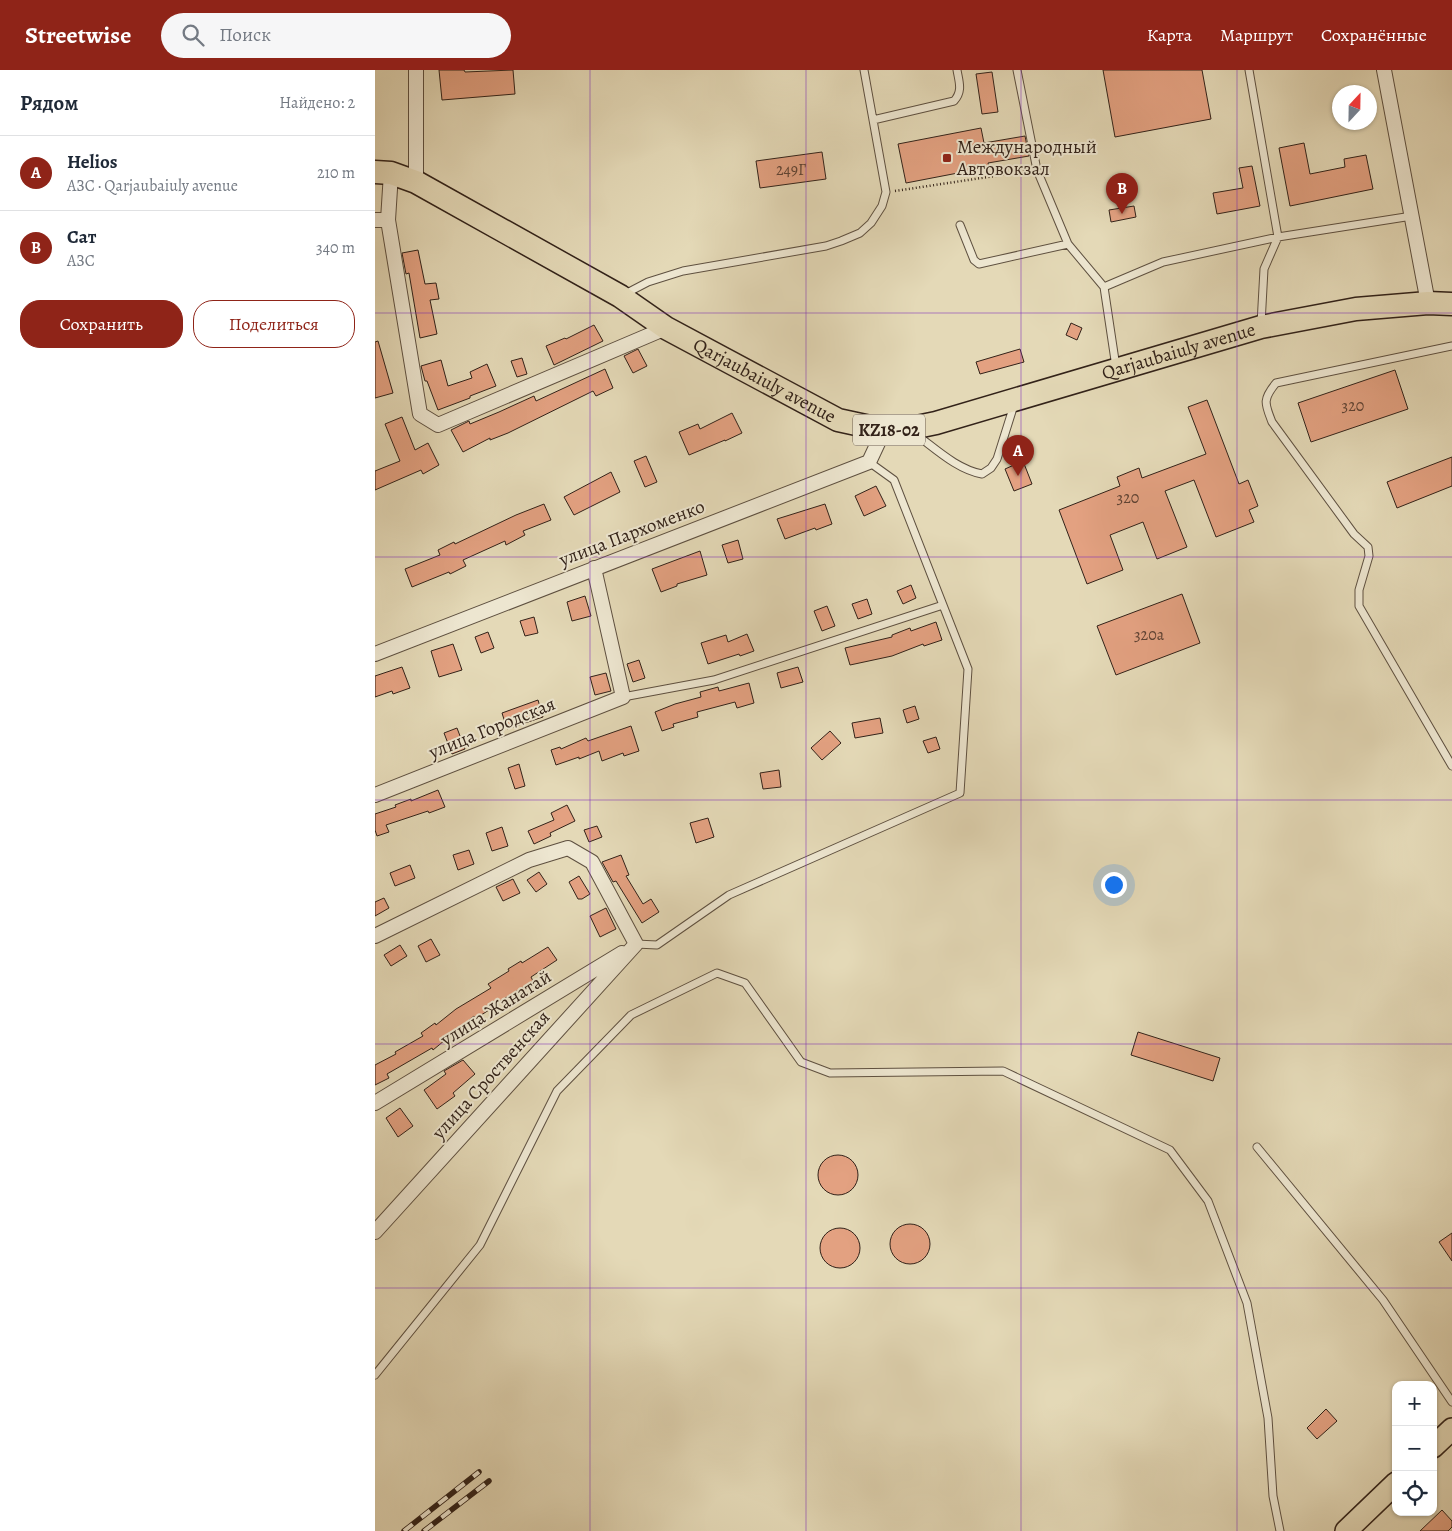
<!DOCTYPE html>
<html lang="ru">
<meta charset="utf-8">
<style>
:root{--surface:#fff;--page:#f6f6f7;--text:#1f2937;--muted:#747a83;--line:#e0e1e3;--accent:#8f2418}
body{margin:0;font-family:Alegreya,serif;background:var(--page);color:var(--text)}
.controls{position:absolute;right:15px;bottom:15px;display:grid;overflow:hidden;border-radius:10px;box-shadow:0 1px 4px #0004}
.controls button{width:45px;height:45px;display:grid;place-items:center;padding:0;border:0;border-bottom:1px solid var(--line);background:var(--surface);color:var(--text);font:25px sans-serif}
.compass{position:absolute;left:957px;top:15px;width:45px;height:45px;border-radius:50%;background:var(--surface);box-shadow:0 1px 4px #0004;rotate:22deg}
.you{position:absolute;left:738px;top:814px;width:18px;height:18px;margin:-12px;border:4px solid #fff;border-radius:50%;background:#1a73e8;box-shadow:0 0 0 8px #1a73e833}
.badge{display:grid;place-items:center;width:32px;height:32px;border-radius:50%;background:var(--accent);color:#fff;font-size:16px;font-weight:700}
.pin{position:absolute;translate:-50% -41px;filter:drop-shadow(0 1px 2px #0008)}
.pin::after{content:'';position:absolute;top:26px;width:18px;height:15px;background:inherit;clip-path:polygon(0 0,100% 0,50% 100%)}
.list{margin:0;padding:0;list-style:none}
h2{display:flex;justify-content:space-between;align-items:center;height:65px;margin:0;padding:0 20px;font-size:21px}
h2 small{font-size:16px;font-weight:400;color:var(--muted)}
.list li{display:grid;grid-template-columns:32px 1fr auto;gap:15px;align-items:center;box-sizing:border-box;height:75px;padding:0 20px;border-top:1px solid var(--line)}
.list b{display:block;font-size:19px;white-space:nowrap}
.list p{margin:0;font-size:16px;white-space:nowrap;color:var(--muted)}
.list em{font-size:16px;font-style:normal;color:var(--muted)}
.actions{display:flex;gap:10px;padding:15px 20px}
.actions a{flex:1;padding:11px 0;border:1px solid var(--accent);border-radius:20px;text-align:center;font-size:18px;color:var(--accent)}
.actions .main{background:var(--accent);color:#fff}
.icon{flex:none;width:28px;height:28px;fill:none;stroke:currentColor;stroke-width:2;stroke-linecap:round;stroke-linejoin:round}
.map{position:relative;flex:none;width:1077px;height:1461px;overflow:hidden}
header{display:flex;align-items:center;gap:30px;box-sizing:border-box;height:70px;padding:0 25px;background:var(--accent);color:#fff}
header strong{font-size:24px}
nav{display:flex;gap:28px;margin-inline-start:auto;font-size:18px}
.search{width:350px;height:45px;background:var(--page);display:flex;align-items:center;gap:12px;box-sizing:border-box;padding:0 18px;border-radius:28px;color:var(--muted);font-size:19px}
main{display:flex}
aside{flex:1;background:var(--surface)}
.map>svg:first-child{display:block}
.building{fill:#e3a181;stroke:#322219}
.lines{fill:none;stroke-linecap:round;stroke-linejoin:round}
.service-casing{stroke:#5e5040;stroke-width:9}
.minor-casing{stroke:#5e5040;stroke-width:16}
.primary-casing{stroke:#322219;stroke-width:24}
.trunk-casing{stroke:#322219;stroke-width:25}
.path{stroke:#322219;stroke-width:2.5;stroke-dasharray:1 2.5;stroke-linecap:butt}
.service{stroke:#ede6d0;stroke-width:7}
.minor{stroke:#ede6d0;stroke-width:14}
.primary{stroke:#e4d9b7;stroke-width:21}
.trunk{stroke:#e4d9b7;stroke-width:22}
.rail-casing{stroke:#322219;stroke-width:5.5}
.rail{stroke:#ede6d0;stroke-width:4;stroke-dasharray:11;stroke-linecap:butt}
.grid{fill:none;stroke:#7b2cbf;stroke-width:1;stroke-opacity:0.55}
.poi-dot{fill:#8f2418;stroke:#ede6d0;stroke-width:2}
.labels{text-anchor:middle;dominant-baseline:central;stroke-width:4;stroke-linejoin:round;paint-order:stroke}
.number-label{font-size:16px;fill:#5e4233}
.shield{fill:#ede6d0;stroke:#6a5d50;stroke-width:1}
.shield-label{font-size:18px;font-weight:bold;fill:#322219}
.poi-label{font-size:19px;fill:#322219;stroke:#ede6d0;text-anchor:start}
.street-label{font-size:19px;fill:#322219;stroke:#ede6d0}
</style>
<header>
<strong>Streetwise</strong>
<div class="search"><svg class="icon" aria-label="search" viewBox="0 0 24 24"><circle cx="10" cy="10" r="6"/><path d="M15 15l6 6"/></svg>Поиск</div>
<nav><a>Карта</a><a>Маршрут</a><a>Сохранённые</a></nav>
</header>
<main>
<aside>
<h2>Рядом<small>Найдено: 2</small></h2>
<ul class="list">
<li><span class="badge">A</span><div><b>Helios</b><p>АЗС · Qarjaubaiuly avenue</p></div><em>210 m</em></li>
<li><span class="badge">B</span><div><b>Сат</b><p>АЗС</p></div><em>340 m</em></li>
</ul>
<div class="actions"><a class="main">Сохранить</a><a>Поделиться</a></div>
</aside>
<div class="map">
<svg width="1077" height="1461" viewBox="0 0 1077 1461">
<rect width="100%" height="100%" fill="#e4d9b7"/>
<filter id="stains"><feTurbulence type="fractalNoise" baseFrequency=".004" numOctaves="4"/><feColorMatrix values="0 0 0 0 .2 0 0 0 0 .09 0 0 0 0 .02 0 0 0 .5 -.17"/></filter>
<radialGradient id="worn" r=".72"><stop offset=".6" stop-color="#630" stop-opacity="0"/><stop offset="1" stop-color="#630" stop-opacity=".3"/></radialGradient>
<path class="building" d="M64,0H89L90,2L138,0L140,24L67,30Z
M728,0H827L836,49L740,67Z
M617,2L623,42L607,44L601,4Z
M606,58L609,73L650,66L654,86L613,93L614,97L531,113L523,74Z
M929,73L935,104L970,97L969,89L991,85L998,119L915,136L904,78Z
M447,82L451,109L385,118L381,91Z
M877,96L885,136L842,144L838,123L868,118L864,98Z
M759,136L761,147L736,152L734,140Z
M43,180L50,214L61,213L64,229L55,230L62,264L45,268L34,203L31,204L27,183Z
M696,253L707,258L702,270L691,265Z
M219,255L228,271L179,295L171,276L190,268L191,269Z
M3,271L18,323L0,328V272Z
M263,279L272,296L258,303L249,286Z
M645,279L649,292L605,304L601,292Z
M147,288L152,304L142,307L136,291Z
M66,290L73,316L97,308L95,302L112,294L121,316L95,326V328L63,340L52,311H50L46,296Z
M230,299L238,318L221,326L218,321L133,363L115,370V368L88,382L76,360L94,351L95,354L124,342L159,326L161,331Z
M1020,300L1033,339L936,372L923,333Z
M832,330L864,414L873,410L883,436L874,440L879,452L841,467L819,410L790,421L812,477L782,489L768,452L735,465L748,500L712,514L684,440L745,416L742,407L764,398L767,408L831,384L813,337Z
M357,343L367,363L350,371V370L314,385L304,362L323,354L325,359Z
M27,347L40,380L53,373L64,395L48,404L46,400L0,420V401L25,391L10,354Z
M271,386L282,412L270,417L259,391Z
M1077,387V416L1022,438L1012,412Z
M648,391L657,414L639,421L630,399Z
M236,402L245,422L199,445L189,427Z
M501,416L511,436L489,446L480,426Z
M169,434L176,450L148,461L150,465L131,475L130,471L88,490L91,496L75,504L74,502L37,517L30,499L65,485L63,480L79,472L80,474L141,445Z
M450,434L457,454L441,460L440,458L410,469L402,449Z
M363,470L368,489L353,493L347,475Z
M325,481L332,505L302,514V516L286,522L277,499Z
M536,515L541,528L528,534L522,521Z
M807,524L825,573L741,605L722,556Z
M210,526L216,546L197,551L192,532Z
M492,529L497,544L483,549L477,534Z
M452,536L460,556L447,561L439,541Z
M159,547L163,563L150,566L145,551Z
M561,552L567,570L549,576L548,574L517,586L475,595L470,578L517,567V565L535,558L536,561Z
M113,562L119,578L106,583L100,567Z
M372,564L379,581L365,586L364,584L333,594L326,573L351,565L353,572Z
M78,574L87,600L64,607L56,581Z
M264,590L270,608L258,612L252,594Z
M27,597L35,618L18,624L17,621L0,627V606Z
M423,597L428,612L406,618L402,603Z
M231,603L236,621L220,625L215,607Z
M374,613L379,633L362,638L360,632L322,642L323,647L298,654L299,657L287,661L280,642L300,634L326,627L325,622L343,617L344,621Z
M163,630L168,647L132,659L127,643Z
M540,636L544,649L532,653L528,640Z
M505,648L508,663L480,668L477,653Z
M256,656L264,681L249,686L248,683L227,691L224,681L204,689V687L181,695L176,680L185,677L186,679L211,668L213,671Z
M82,658L90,679L77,684L69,663Z
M455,661L466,673L447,690L436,678Z
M561,667L565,679L553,683L548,671Z
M144,694L150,716L140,719L133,698Z
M404,700L406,717L388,719L385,703Z
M63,720L70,737L54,743L53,741L11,755L14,762L2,766L0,760V744L21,737L20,735L36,729V731Z
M192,735L200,751L175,763L176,766L159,774L153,761L179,750L176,743Z
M333,748L339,767L321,773L315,753Z
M222,756L227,767L214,772L209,760Z
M127,757L133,776L117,781L111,763Z
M94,780L99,794L83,800L78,785Z
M246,785L254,805L251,806L268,834L276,829L284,842L267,853L241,811L238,812L227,792Z
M35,795L40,808L20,816L15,803Z
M164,802L172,814L161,822L152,810Z
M204,806L215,824L207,829H203L194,812Z
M138,809L145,823L128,831L121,817Z
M9,828L14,838L0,846V832Z
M231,838L241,859L225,867L215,846Z
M56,869L65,885L51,892L43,876Z
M25,875L32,886L16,896L9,885Z
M173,877L182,890L156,907L158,911L114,938V940L100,949L99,946L58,980L57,978L12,1004L14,1008L0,1015V995L21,984L20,982L48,966L46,963L60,953L61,955L81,939L116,918L113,914L134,901L133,899L146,891L147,893Z
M763,962L845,988L838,1011L756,985Z
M88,990L100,1004L78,1023L80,1026L62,1039L49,1020L71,1004L69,1001Z
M25,1038L38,1056L23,1067L11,1048Z
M443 1105a20 20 0 1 1 40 0a20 20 0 1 1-40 0Z
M515 1174a20 20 0 1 1 40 0a20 20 0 1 1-40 0Z
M445 1178a20 20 0 1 1 40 0a20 20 0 1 1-40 0Z
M1077,1163V1191L1064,1172Z
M951,1339L962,1351L942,1369L932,1358Z
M1067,1440L1077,1451V1457L1073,1461H1045Z"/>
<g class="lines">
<defs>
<path id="service" d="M642,0L662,100L693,174L729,217L741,297
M874,0L903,167L889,199L886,254
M498,50L579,31C588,21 584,12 582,0
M585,155L599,190L604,194L693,174
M729,217L788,192L903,167L1037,146
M250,224L273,212L308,201L451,176L466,171L485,163L496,153L507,136L511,122L489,0
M1077,276L901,313C887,330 890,334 897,352L979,464L993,477L994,486L984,520V536L1077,696
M539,363C560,378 581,399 607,404L616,398L622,389L639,335
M248,627L339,610L568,535
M261,874L282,875L354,825L585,723L593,599L519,410L494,392
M882,1077L1008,1230L1077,1332
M0,1305L105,1175L182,1021L256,945L342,903L370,913L426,992L455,1003L628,1001L795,1080L833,1131L872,1233L893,1348L898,1426L905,1461"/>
<path id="minor" d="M1009,0L1053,233
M16,103L13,150L45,344L63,355L291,258
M41,112V0
M0,150H13
M0,584L494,392L509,360
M0,725L248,627L219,498
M0,866L154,790L193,778L217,792L261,874
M0,1033L247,883
M0,1162L261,874"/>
<path id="primary" d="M1058,1377L1077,1359
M971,1461L1021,1413"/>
<g id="trunk">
<path id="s1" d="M0,102L16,103L41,112L245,226L291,258L463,350L509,360L532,359L561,353L886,257L981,239L1053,233L1077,234"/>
</g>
</defs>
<use href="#service" class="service-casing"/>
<use href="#minor" class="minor-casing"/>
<use href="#primary" class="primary-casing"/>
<use href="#trunk" class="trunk-casing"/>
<path class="path" d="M520,121L653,101"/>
<use href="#service" class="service"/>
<use href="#minor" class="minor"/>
<use href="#primary" class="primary"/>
<use href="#trunk" class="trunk"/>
<defs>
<path id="rail" d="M29,1461L104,1402
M49,1461L114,1411"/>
</defs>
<use href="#rail" class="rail-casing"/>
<use href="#rail" class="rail"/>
</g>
<path class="grid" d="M215,0V1461M431,0V1461M646,0V1461M862,0V1461M0,243H1077M0,487H1077M0,730H1077M0,974H1077M0,1218H1077"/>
<rect class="poi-dot" x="567" y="83" width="10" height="10" rx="2.5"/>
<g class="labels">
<g class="number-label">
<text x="416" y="100">249Г</text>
<text x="978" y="336">320</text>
<text x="753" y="428">320</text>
<text x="774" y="565">320а</text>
</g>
<rect class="shield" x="478" y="344.5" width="72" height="31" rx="4"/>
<g class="shield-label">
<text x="514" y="360">KZ18-02</text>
</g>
<g class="poi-label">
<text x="582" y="77">Международный<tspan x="582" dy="22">Автовокзал</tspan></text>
</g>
<g class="street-label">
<text stroke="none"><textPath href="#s1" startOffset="880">Qarjaubaiuly avenue</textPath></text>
<text stroke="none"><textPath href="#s1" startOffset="444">Qarjaubaiuly avenue</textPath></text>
<text transform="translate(257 463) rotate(-21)">улица Пархоменко</text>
<text transform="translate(117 658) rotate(-22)">улица Городская</text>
<text transform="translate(121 938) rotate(-32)">улица Жанатай</text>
<text transform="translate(116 1005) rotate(-48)">улица Сроственская</text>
</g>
</g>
<rect width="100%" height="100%" filter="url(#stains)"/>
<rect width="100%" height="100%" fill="url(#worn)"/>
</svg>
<div class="controls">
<button>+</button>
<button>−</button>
<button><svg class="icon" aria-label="locate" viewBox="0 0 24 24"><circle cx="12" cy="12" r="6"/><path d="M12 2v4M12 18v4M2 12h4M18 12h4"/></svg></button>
</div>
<svg class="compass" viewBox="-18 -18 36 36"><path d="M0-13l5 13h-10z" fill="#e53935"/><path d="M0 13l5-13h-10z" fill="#747a83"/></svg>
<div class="you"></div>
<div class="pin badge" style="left:643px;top:406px">A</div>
<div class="pin badge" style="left:747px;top:144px">B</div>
</div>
</main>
